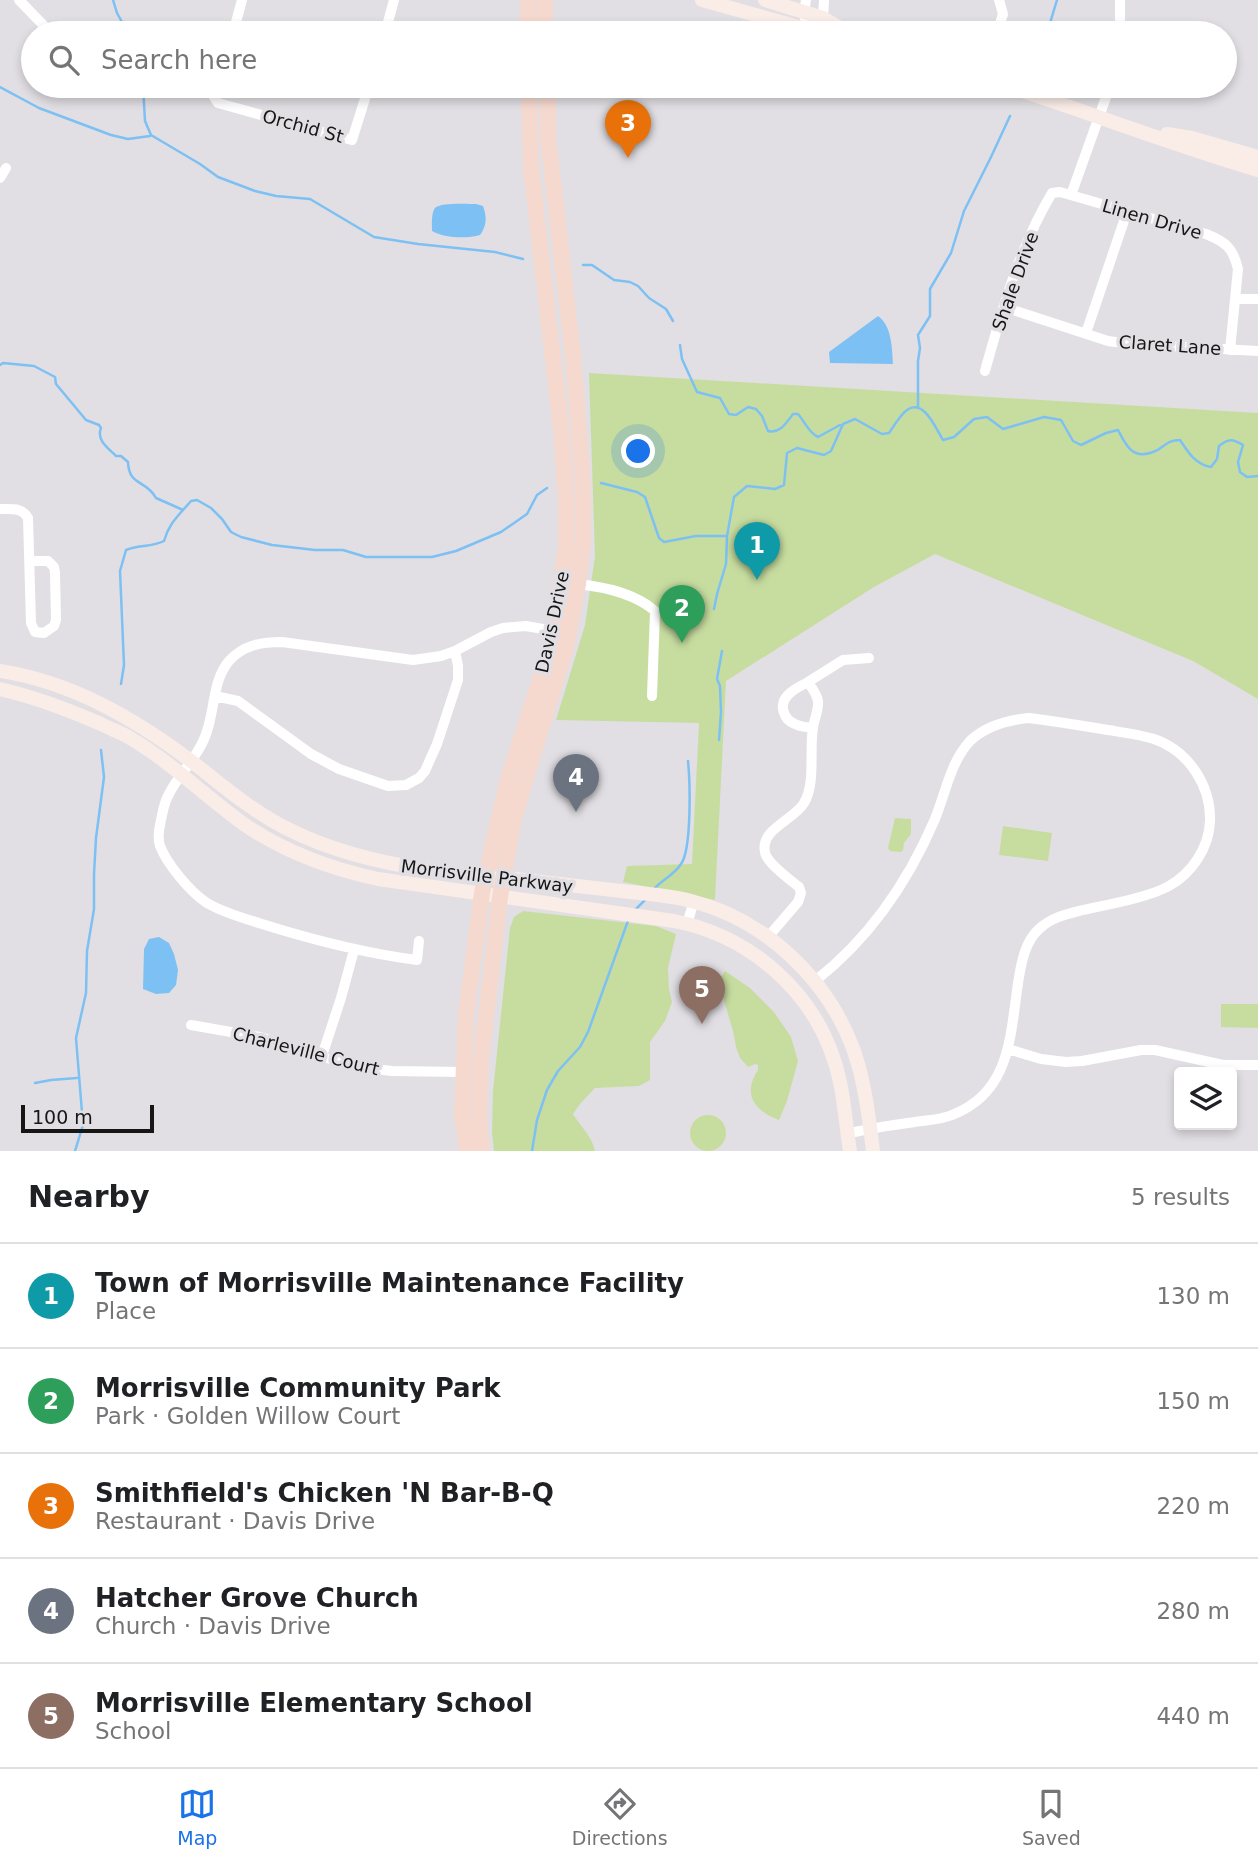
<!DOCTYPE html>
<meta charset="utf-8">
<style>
:root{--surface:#fff;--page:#f6f6f6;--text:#202124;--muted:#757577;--line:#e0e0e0;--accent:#1a73e8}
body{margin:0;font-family:"DejaVu Sans",sans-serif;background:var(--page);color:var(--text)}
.controls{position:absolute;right:21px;bottom:21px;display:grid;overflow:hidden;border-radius:7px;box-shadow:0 4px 10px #0003}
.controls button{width:63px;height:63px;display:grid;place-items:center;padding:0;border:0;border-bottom:2px solid var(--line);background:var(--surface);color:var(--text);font:35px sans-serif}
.scale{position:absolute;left:21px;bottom:18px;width:133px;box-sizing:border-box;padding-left:7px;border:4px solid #161617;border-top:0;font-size:19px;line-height:24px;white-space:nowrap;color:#161617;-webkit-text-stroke:5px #e1dfe3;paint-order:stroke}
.you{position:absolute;left:639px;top:452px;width:24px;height:24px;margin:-18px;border:5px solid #fff;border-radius:50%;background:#1a73e8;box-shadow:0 0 0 10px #1a73e833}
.badge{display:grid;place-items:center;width:46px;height:46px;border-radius:50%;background:var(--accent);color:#fff;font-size:23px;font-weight:700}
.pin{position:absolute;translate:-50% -58px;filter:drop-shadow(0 2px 4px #0008)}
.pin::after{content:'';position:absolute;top:37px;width:24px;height:21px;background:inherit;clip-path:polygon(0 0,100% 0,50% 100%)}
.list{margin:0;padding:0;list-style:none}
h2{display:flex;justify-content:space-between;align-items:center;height:91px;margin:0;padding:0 28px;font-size:30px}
h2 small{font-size:23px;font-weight:400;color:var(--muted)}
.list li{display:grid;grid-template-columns:46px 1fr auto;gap:21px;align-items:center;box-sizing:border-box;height:105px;padding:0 28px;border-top:2px solid var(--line)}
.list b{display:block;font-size:26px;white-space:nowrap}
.list p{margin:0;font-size:23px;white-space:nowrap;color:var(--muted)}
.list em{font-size:23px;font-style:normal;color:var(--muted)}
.icon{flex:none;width:38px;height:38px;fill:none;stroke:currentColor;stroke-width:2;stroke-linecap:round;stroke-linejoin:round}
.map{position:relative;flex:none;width:1258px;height:1151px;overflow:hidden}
.search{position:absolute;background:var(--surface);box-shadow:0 4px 10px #0003;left:21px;right:21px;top:21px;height:77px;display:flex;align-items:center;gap:18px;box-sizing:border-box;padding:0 24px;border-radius:38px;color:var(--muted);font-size:26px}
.sheet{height:616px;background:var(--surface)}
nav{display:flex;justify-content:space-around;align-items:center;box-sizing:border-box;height:98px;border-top:2px solid var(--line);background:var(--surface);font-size:19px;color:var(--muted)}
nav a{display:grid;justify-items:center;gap:4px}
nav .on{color:var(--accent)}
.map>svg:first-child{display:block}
.green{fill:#c7dda0}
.water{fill:#7dc0f3}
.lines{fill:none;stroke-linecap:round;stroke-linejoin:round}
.stream{stroke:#7dc0f3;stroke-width:2.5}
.street{stroke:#fff;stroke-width:10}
.secondary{stroke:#faece7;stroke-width:14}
.primary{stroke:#f5d9ce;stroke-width:16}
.labels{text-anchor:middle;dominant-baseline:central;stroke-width:7;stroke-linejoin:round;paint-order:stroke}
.street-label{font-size:18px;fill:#161617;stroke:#e1dfe3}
</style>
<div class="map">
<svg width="1258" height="1151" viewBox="0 0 1258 1151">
<rect width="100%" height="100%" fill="#e1dfe3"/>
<path class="green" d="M589,373L1258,413V699L1193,661L935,554L874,587L726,681L715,900L623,882L627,866L692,864L699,723L556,720L585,625L595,556Z
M895,818L911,819V834L904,843L903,850L901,852L890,851L888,848Z
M1003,826L1052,833L1048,861L999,855Z
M523,911L656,926L676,934L668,968L669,989L672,1002L665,1021L650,1042V1080L639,1086L595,1088L580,1104L573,1114C581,1127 592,1136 595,1151H494L492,1133L493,1091L510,928L514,917Z
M725,971L750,988L774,1012L791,1037L798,1061L787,1101L779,1120C754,1111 742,1094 758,1070V1065L755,1064L748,1067L740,1058L736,1047L733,1031L723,997L721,977Z
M1221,1004H1258V1028L1221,1027Z
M690 1133a18 18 0 1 1 36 0a18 18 0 1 1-36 0Z"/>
<path class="water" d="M476,204L483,206C487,217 487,225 480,235C467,239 444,238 432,231C432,226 431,213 435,208C441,202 468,204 476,204Z
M878,316C892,326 892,348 893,364L830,363L829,352Z
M159,937L169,943L174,954L178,970L176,985L169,993L156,994L143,989L144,949L149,939Z"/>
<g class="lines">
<path class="stream" d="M113,0L117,13L128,33
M1047,33L1057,0
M143,86L145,121L151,135L200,164L218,177L255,191L276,196L310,199L374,237L418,244L495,252L523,259
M0,87L39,108L111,135L128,139L150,136
M583,265H592L614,280L630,282L638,286L649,298L666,309L673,321
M680,345L682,359L697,392L720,398L729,414L736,415L748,407L756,409L762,416L768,431C780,434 786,423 793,414H798C805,422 809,433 818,437L840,425
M0,365L3,363L34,366L55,377L56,384L86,420L99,425L101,428C96,440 108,448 116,456H121L128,462C129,487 146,479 156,498L183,510L191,501L197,500L211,508L222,519L231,532L241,537L272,545L315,550H343L366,557H432L456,551L501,532L527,514L537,495L547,488
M918,407V361L920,348L918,335L930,316V289L951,253L964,211L991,157L1010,116
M601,483L637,492L645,497L659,538L664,542L696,536H727L734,497L747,486L775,489L784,485L787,453L797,448L824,455L831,451L843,424L855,419L882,434L889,433C894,426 900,415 907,410C924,398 936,429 943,440L954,437L974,419L987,417L1003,429L1044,417L1061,420L1073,441L1081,445L1106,433L1118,430C1126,445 1132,460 1153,452C1165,448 1165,440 1180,440C1188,452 1195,464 1211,467L1217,459L1219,446C1229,438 1233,439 1243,445L1238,462L1240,472L1247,477L1258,476
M714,609L717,594L726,564L727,537
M121,684L124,665L120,571L126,550C138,545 152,547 164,541C168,527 174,520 183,510
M719,740L721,712L720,686L717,679L722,651
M654,889C662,880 674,875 681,864C692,849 690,781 688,761
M635,910L645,900
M35,1083L51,1080L77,1078
M75,1151L83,1125L76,1038L86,993L87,951L94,909V874L96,838L104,777L101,750
M532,1151L537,1120L547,1090L558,1071L580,1047L588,1032L629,918"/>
<path class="street" d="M19,0L51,33
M806,0L804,12L806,29L823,18L824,0
M233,33L242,0
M385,33L394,0
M997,33L1003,14L999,0
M1120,33V0
M217,86L214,97L218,103L352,140L369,86
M0,178L6,168
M1071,195L1110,86
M1236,299H1258
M1004,307L1108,341L1130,344L1258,351
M1086,333L1127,212
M985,371C1002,310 1019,248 1052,193L1060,192L1206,234C1226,242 1233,248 1238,269L1230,350
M0,509C11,509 22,507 28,518L31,623L35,632L44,633L54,626L56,620L55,573L54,567L48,561H30
M578,584C605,587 634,593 655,611L652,696
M808,682C801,686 793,689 788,695C778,705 784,720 795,724C800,727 807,727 813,728
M215,696L238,701L311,754L339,769L388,786L406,785L419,778L425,771L437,744L458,680V666L455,651
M687,924L694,901
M768,937L798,902L801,893L799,887C790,880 766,862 765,852C760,829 794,820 804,803C816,783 809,750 813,728C814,719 819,710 818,701C817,694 811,687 808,682L843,660L869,658
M419,941L417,960C363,953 313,940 262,924C243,918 224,913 207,903C190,892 167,864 160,846C157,837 159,828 161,820C163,811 164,802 169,794C180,772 200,755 207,731C215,707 213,680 229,661C243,645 262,642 282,642L413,660L441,656L455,651L491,632L503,628L526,626L554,631
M815,981C870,938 908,882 935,819C946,792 950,763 970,741C986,726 1008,720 1029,718C1053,721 1078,725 1102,729C1119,732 1138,734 1154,739C1189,751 1211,786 1210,821C1209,848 1192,873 1169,886C1150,897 1106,905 1083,910C1067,914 1052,917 1039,929C1026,941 1022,959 1019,977C1010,1031 1013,1092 952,1115C940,1120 927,1120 915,1122C892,1125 870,1128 847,1134
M191,1025L260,1037L356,1067L392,1071L463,1072
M1008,1049L1041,1059L1066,1062L1082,1061L1141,1050H1155L1223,1065H1258
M322,1056L341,998L354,950"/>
<path class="secondary" d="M702,0L806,29L849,33
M765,0L823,18L845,31
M1007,86C1091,113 1173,145 1258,170
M1167,134L1192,138L1258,157
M0,671C71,682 134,718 191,761C221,784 248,808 282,826C352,863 426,870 503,879H515C551,883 586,887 622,891C645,894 669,895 691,901C766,920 828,979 854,1051C865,1083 869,1118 873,1151
M0,689C35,697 69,710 101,724C110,729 121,732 130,738C171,762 206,797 245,825C285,852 331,869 378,879L674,921C747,935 811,988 834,1060C844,1089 845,1121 850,1151"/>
<path class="primary" d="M528,0L529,33
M545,33V0
M467,1151L462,1115L466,1014L482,893L508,779L548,656L554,631L566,549V497L561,430L531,166L529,86
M482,1151L479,1119L481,1059L500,897L513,823L526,777L566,648L578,584L583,542V487L573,357L548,137V86"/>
</g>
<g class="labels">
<g class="street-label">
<text transform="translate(303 126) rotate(15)">Orchid St</text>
<text transform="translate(1152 219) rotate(16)">Linen Drive</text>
<text transform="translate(1015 281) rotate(-70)">Shale Drive</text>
<text transform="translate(1170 345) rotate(4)">Claret Lane</text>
<text transform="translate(552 622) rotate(-78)">Davis Drive</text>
<text transform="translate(487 876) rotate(7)">Morrisville Parkway</text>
<text transform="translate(306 1051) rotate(14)">Charleville Court</text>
</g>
</g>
</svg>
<div class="controls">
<button><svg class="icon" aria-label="layers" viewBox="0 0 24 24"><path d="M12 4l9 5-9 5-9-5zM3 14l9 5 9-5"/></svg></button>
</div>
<div class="scale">100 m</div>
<div class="you"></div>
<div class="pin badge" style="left:757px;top:580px;background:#0f9aa8">1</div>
<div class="pin badge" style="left:682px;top:643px;background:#2e9e5b">2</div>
<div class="pin badge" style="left:628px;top:158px;background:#e8710a">3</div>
<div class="pin badge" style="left:576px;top:812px;background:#6b7280">4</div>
<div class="pin badge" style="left:702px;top:1024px;background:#8d6e63">5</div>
<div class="search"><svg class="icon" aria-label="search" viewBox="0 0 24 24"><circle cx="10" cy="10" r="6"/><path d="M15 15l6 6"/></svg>Search here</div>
</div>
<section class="sheet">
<h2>Nearby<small>5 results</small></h2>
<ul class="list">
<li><span class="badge" style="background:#0f9aa8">1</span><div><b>Town of Morrisville Maintenance Facility</b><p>Place</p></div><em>130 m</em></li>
<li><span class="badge" style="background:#2e9e5b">2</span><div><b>Morrisville Community Park</b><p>Park · Golden Willow Court</p></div><em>150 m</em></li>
<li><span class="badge" style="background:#e8710a">3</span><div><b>Smithfield's Chicken 'N Bar-B-Q</b><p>Restaurant · Davis Drive</p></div><em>220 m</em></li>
<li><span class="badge" style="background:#6b7280">4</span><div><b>Hatcher Grove Church</b><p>Church · Davis Drive</p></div><em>280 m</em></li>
<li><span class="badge" style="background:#8d6e63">5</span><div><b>Morrisville Elementary School</b><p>School</p></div><em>440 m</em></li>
</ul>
</section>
<nav>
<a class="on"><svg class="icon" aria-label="map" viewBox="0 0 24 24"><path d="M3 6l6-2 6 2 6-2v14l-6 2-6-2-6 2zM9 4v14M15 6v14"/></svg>Map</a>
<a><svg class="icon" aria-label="directions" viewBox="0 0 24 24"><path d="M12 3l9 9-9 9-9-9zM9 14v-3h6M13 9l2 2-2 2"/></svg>Directions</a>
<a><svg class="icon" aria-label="saved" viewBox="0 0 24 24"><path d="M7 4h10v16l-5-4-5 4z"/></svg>Saved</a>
</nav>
